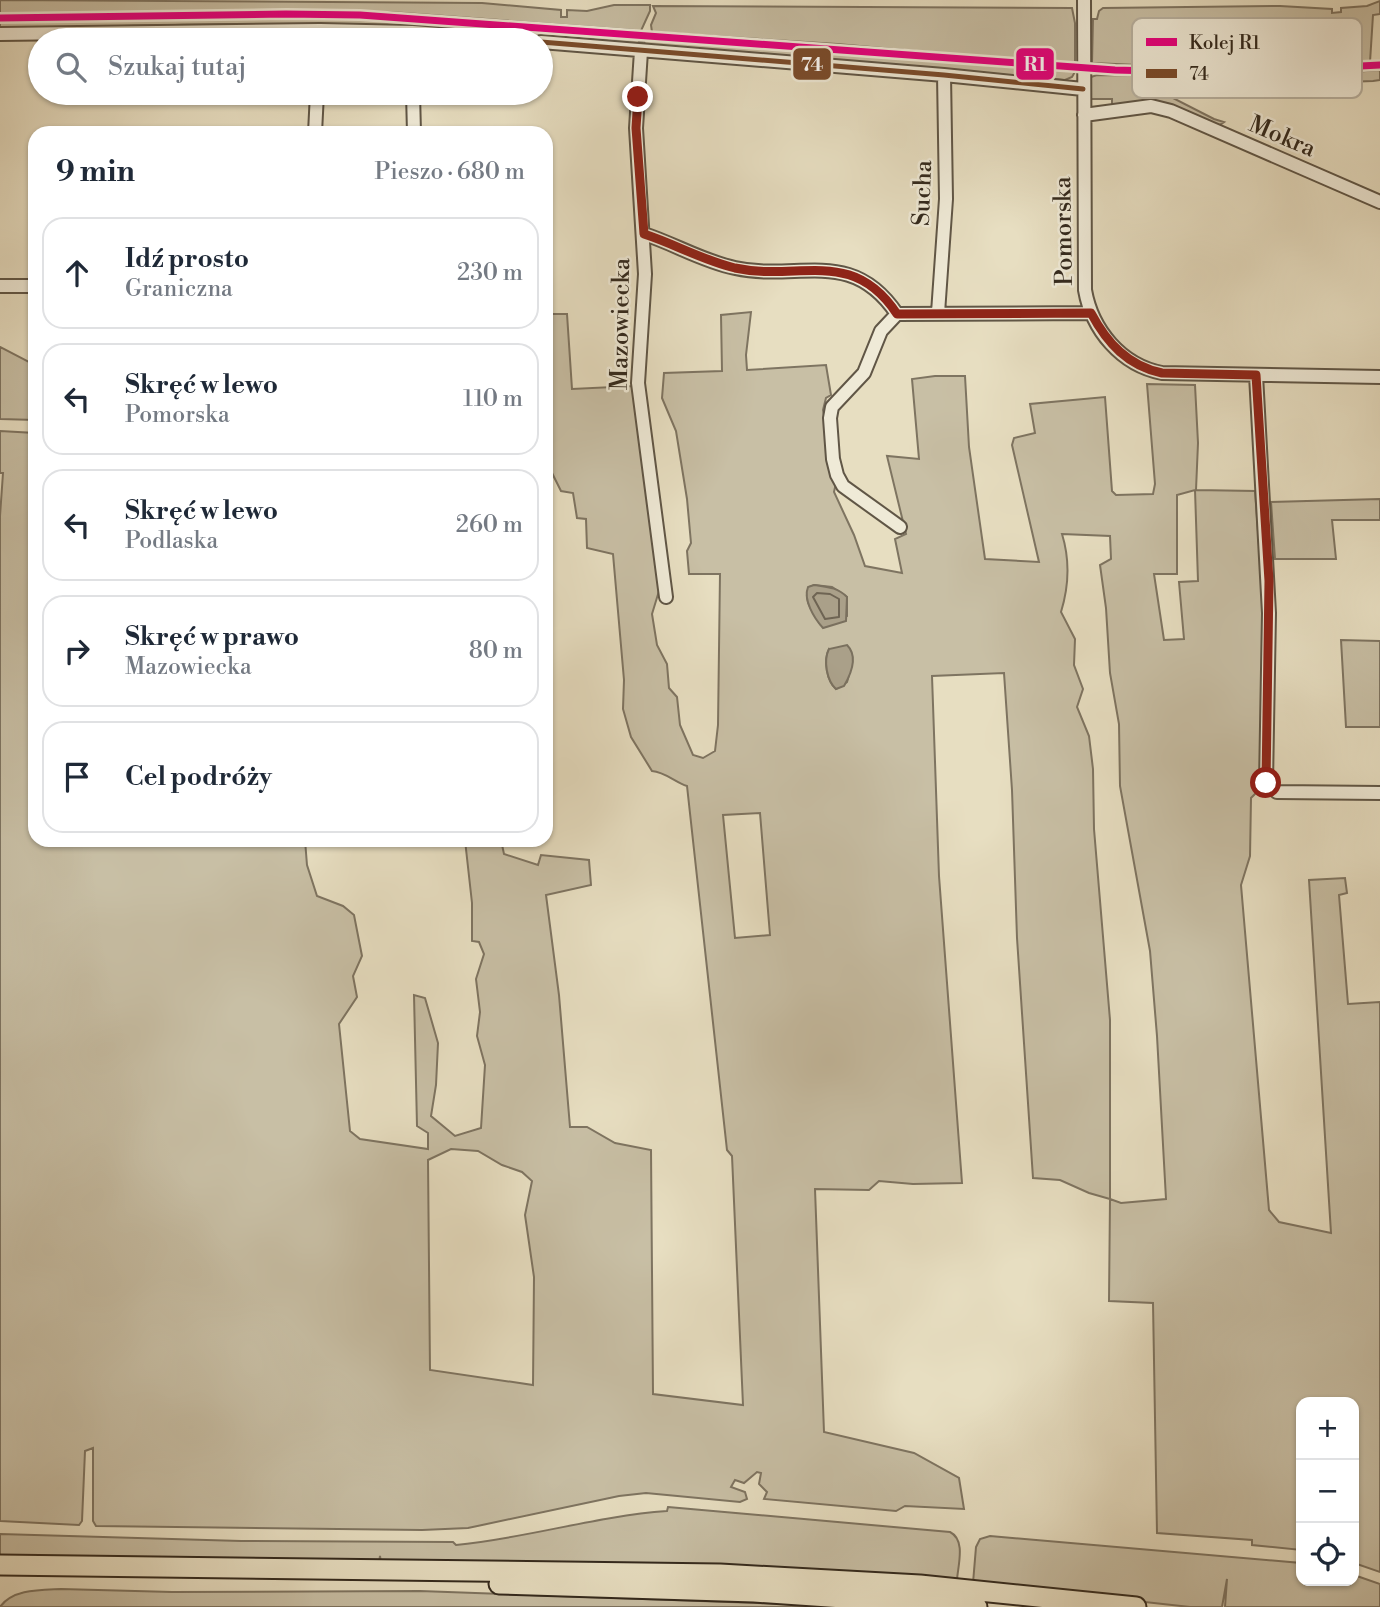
<!DOCTYPE html>
<html lang="pl">
<meta charset="utf-8">
<style>
:root{--surface:#fff;--page:#f2f2f3;--text:#1f2937;--muted:#747a83;--line:#e0e1e3}
body{margin:0;font-family:"Libre Bodoni",serif;background:var(--page);color:var(--text)}
.controls{position:absolute;right:21px;bottom:21px;display:grid;overflow:hidden;border-radius:14px;box-shadow:0 2px 5px #0004}
.controls button{width:63px;height:63px;display:grid;place-items:center;padding:0;border:0;border-bottom:2px solid var(--line);background:var(--surface);color:var(--text);font:35px sans-serif}
.stop{position:absolute;width:21px;height:21px;margin:-16px;border:5px solid #8f2418;border-radius:50%;background:#fff}
.stop.end{background:#8f2418;border-color:#fff;box-shadow:0 2px 7px #0008}
.list{margin:0;padding:0;list-style:none}
h2{display:flex;justify-content:space-between;align-items:center;height:91px;margin:0;padding:0 28px;font-size:30px}
h2 small{font-size:23px;font-weight:400;color:var(--muted)}
.list li{display:grid;grid-template-columns:46px 1fr auto;gap:21px;align-items:center;box-sizing:border-box;height:112px;margin:0 14px 14px;padding:0 14px;border:2px solid var(--line);border-radius:21px}
.list b{display:block;font-size:26px;white-space:nowrap}
.list p{margin:0;font-size:23px;white-space:nowrap;color:var(--muted)}
.list em{font-size:23px;font-style:normal;color:var(--muted)}
.icon{flex:none;width:38px;height:38px;fill:none;stroke:currentColor;stroke-width:2;stroke-linecap:round;stroke-linejoin:round}
.map{position:relative;flex:none;width:1380px;height:1607px;overflow:hidden}
.search{position:absolute;background:var(--surface);box-shadow:0 2px 5px #0004;left:28px;top:28px;width:525px;height:77px;display:flex;align-items:center;gap:18px;box-sizing:border-box;padding:0 24px;border-radius:38px;color:var(--muted);font-size:26px}
.panel{position:absolute;background:var(--surface);box-shadow:0 2px 5px #0004;left:28px;top:126px;width:525px;height:721px;border-radius:21px}
.map>svg:first-child{display:block}
.green{fill:#c8bfa5;stroke:#7e7461;stroke-width:2;fill-rule:evenodd}
.water{fill:#aaa089;stroke:#7a705e;stroke-width:2}
.lines{fill:none;stroke-linecap:round;stroke-linejoin:round}
.shore{stroke:#6e6453;stroke-width:2}
.street-casing{stroke:#605646;stroke-width:16}
.primary-casing{stroke:#33291d;stroke-width:23}
.street{stroke:#efead7;stroke-width:12}
.primary{stroke:#e7dec1;stroke-width:19}
.bus-1-casing{stroke:#efead7;stroke-width:10}
.bus-1{stroke:#7a4b2a;stroke-width:5}
.rail-1-casing{stroke:#efead7;stroke-width:12}
.rail-1{stroke:#e5007d;stroke-width:7}
.route{stroke:#8f2418;stroke-width:9}
.labels{text-anchor:middle;dominant-baseline:central;stroke-width:5;stroke-linejoin:round;paint-order:stroke}
.street-label{font-size:24px;fill:#33291d;stroke:#efead7}
.key{fill:#efead7;stroke:#b7b09f;stroke-width:2}
.key-label{font-size:19px;fill:#33291d}
.line-badge{stroke:#efead7;stroke-width:2.5}
.badge-label{font-size:19px;text-anchor:middle;font-weight:bold;fill:#fff}
</style>
<div class="map">
<svg width="1380" height="1607" viewBox="0 0 1380 1607">
<rect width="100%" height="100%" fill="#e7dec1"/>
<filter id="stains"><feTurbulence type="fractalNoise" baseFrequency=".00286" numOctaves="4"/><feColorMatrix values="0 0 0 0 .2 0 0 0 0 .09 0 0 0 0 .02 0 0 0 .5 -.17"/></filter>
<radialGradient id="worn" r=".72"><stop offset=".6" stop-color="#630" stop-opacity="0"/><stop offset="1" stop-color="#630" stop-opacity=".3"/></radialGradient>
<path class="green" d="M0,0L482,3L561,10V17H567V10L587,11L614,5H650V11L640,33L634,30L390,12L240,11L0,15Z
M1380,1V14L1373,15L1370,62L1208,68L1092,63L1093,19H1097L1099,11L1103,8L1280,6L1332,9V13L1341,12V8L1367,6Z
M653,6L1072,8L1075,23V65L837,44L652,32L651,25L656,13Z
M228,18L368,19L640,36L639,41L643,42L632,44C537,37 441,27 346,25C230,22 115,27 0,29V21Z
M645,37L673,42L743,46L1023,68L1076,70L1072,77L1065,80L649,45L645,44L643,39Z
M1380,70V80L1373,81L1239,86L1163,93L1214,119L1224,122L1215,128L1160,103L1112,109V99H1091V77L1097,75L1285,77Z
M751,312L746,355L747,370L826,365L831,395L826,398L823,410L836,483L834,492L854,535L865,566L902,573L895,539L906,534L887,456L919,459L912,379L935,376H965L969,447L985,559L1039,562L1012,445L1014,438L1035,433L1030,404L1105,397L1112,491L1116,495L1153,494L1155,484L1147,384L1195,385L1198,443L1196,490L1255,491L1266,640L1264,785L1251,798L1250,856L1241,885L1269,1210L1279,1222L1331,1233L1309,880L1345,878L1347,893L1339,895L1348,1004L1380,1002V1572L1354,1563V1402H1301V1550L1252,1545V1540L1157,1533L1153,1303L1109,1301L1110,1199L1089,1193L1060,1180L1033,1178L1017,938L1012,790L1004,673L932,676L939,876L962,1183L913,1184L879,1181L869,1190L815,1189L824,1432L914,1453L959,1478L964,1509L905,1506L896,1511L764,1499L767,1492L759,1484L761,1473L757,1472L744,1483L735,1480L731,1487L745,1492L747,1499L740,1502L646,1493L619,1496L468,1528L422,1530L96,1526L93,1521V1448L85,1451L82,1521L79,1525L0,1521V516L3,473H0V431L35,433V840H305L307,865L317,896L343,906L354,915L362,956L353,976L357,997L339,1024L350,1131L360,1139L428,1149V1133L417,1126L414,995L425,998L438,1043L436,1085L431,1116L455,1136L481,1128L485,1065L477,1036L480,1012L476,979L484,954L479,942L472,941V903L465,840H501L504,854L538,865L541,855L589,860L591,885L546,895L559,995L570,1127H587L615,1143L651,1150L653,1394L743,1405L732,1156L727,1150L687,786C675,782 665,772 652,771L631,737L623,709L624,680L613,554L587,548L586,519L577,518L573,493L561,491L546,461L549,408L546,391V314H567L572,389L634,386L659,591L652,614L657,645L667,664L669,688L677,697L680,725L693,755L703,758L715,751L718,725L720,574H689L687,551L691,543L687,499L676,431L662,398L664,373L722,371L721,315ZM1195,490L1198,581L1179,582L1184,639L1164,640L1154,574H1177V495ZM1062,534L1110,536L1111,559L1100,565L1106,608L1110,673L1119,724L1120,786L1150,951L1157,1036L1166,1199L1121,1203L1110,1199V1020L1094,829L1093,769L1089,736L1077,707L1083,689L1074,665L1075,639L1061,612C1069,586 1070,560 1062,534ZM814,585L832,587L847,597V616L820,624C814,613 802,600 809,587ZM829,649L849,675L847,682L836,689C827,681 823,661 829,649ZM760,813L770,935L735,938L723,815ZM451,1149L478,1151L502,1165L522,1172L532,1181L525,1215L534,1277L533,1385L430,1370L428,1160Z
M0,347L35,365V420L0,419Z
M1380,499V520H1332L1336,559H1275L1271,502Z
M1341,640L1380,641V727H1346Z
M668,1507L950,1532C966,1540 958,1565 957,1580L381,1563L380,1556L379,1563L0,1558V1534L241,1541L453,1542L456,1545C528,1538 596,1516 667,1511Z
M990,1536L1301,1563V1581H1354V1575L1380,1584V1607H1225L1227,1579L1222,1607H1190L973,1583L976,1547L980,1539Z
M61,1589L172,1592L420,1591L869,1607H0C13,1589 40,1590 61,1589Z"/>
<path class="water" d="M814,585C827,587 837,587 847,597L846,621L823,628C814,618 803,600 808,587Z
M847,645C858,656 851,674 844,686L836,689C827,681 823,661 829,649Z"/>
<g class="lines">
<path class="shore" d="M817,593L830,594L839,599V617L825,619L813,597Z"/>
<defs>
<path id="street" d="M1084,0L1085,290C1092,330 1121,365 1162,373L1380,377
M0,34L320,30L412,32L516,40
M541,42L944,75L1083,89
M641,51L636,128L645,274L638,383L666,597
M413,93L414,133
M1084,115L1151,106L1171,111L1380,202
M315,133L317,93
M644,234C675,244 702,261 735,268C799,282 851,246 897,314
M0,286H35
M938,313L946,199L944,75
M897,314L881,331L864,373L832,407L830,418L833,459L837,475L843,486L900,527
M897,314L1091,313
M1256,375L1269,613L1266,783L1277,792L1380,793"/>
<path id="primary" d="M0,1565L720,1574L920,1585L1136,1607
M499,1584L754,1592L977,1607"/>
</defs>
<use href="#street" class="street-casing"/>
<use href="#primary" class="primary-casing"/>
<use href="#street" class="street"/>
<use href="#primary" class="primary"/>
<defs>
<path id="bus-1" d="M541,42L944,75L1083,89"/>
</defs>
<use href="#bus-1" class="bus-1-casing"/>
<use href="#bus-1" class="bus-1"/>
<defs>
<path id="rail-1" d="M0,18L286,14L360,15L1115,70L1230,73L1380,65"/>
</defs>
<use href="#rail-1" class="rail-1-casing"/>
<use href="#rail-1" class="rail-1"/>
</g>
<g class="lines">
<path class="route" d="M638,97L636,128L644,234C675,244 702,260 735,268C799,282 852,246 897,314L1091,313C1107,343 1128,366 1162,373L1256,375L1269,581L1266,783"/>
</g>
<g class="labels">
<g class="street-label">
<text transform="translate(1282 137) rotate(23)">Mokra</text>
<text transform="translate(923 193) rotate(-88)">Sucha</text>
<text transform="translate(1064 231) rotate(-91)">Pomorska</text>
<text transform="translate(621 324) rotate(-89)">Mazowiecka</text>
</g>
</g>
<rect x="1132" y="18" width="230" height="80" rx="10" class="key"/>
<rect x="1146" y="38" width="31" height="8" fill="#e5007d"/>
<rect x="1146" y="69" width="31" height="9" fill="#7a4b2a"/>
<g class="key-label">
<text x="1189" y="49">Kolej R1</text>
<text x="1189" y="80">74</text>
</g>
<g class="line-badge">
<rect x="1015" y="47" width="40" height="34" rx="7" fill="#e5007d"/>
<rect x="792" y="47" width="40" height="34" rx="7" fill="#7a4b2a"/>
</g>
<g class="badge-label">
<text x="1035" y="71">R1</text>
<text x="812" y="71">74</text>
</g>
<rect width="100%" height="100%" filter="url(#stains)"/>
<rect width="100%" height="100%" fill="url(#worn)"/>
</svg>
<div class="controls">
<button>+</button>
<button>−</button>
<button><svg class="icon" aria-label="locate" viewBox="0 0 24 24"><circle cx="12" cy="12" r="6"/><path d="M12 2v4M12 18v4M2 12h4M18 12h4"/></svg></button>
</div>
<div class="stop" style="left:1266px;top:783px"></div>
<div class="stop end" style="left:638px;top:97px"></div>
<div class="search"><svg class="icon" aria-label="search" viewBox="0 0 24 24"><circle cx="10" cy="10" r="6"/><path d="M15 15l6 6"/></svg>Szukaj tutaj</div>
<section class="panel">
<h2>9 min<small>Pieszo · 680 m</small></h2>
<ul class="list">
<li><svg class="icon" aria-label="ahead" viewBox="0 0 24 24"><path d="M12 20V5M6 11l6-6 6 6"/></svg><div><b>Idź prosto</b><p>Graniczna</p></div><em>230 m</em></li>
<li><svg class="icon" aria-label="left" viewBox="0 0 24 24"><path d="M17 20v-9H6M10 6l-5 5 5 5"/></svg><div><b>Skręć w lewo</b><p>Pomorska</p></div><em>110 m</em></li>
<li><svg class="icon" aria-label="left" viewBox="0 0 24 24"><path d="M17 20v-9H6M10 6l-5 5 5 5"/></svg><div><b>Skręć w lewo</b><p>Podlaska</p></div><em>260 m</em></li>
<li><svg class="icon" aria-label="right" viewBox="0 0 24 24"><path d="M7 20v-9h11M14 6l5 5-5 5"/></svg><div><b>Skręć w prawo</b><p>Mazowiecka</p></div><em>80 m</em></li>
<li><svg class="icon" aria-label="arrive" viewBox="0 0 24 24"><path d="M6 21V4h12l-3 4 3 4H6"/></svg><div><b>Cel podróży</b></div></li>
</ul>
</section>
</div>
